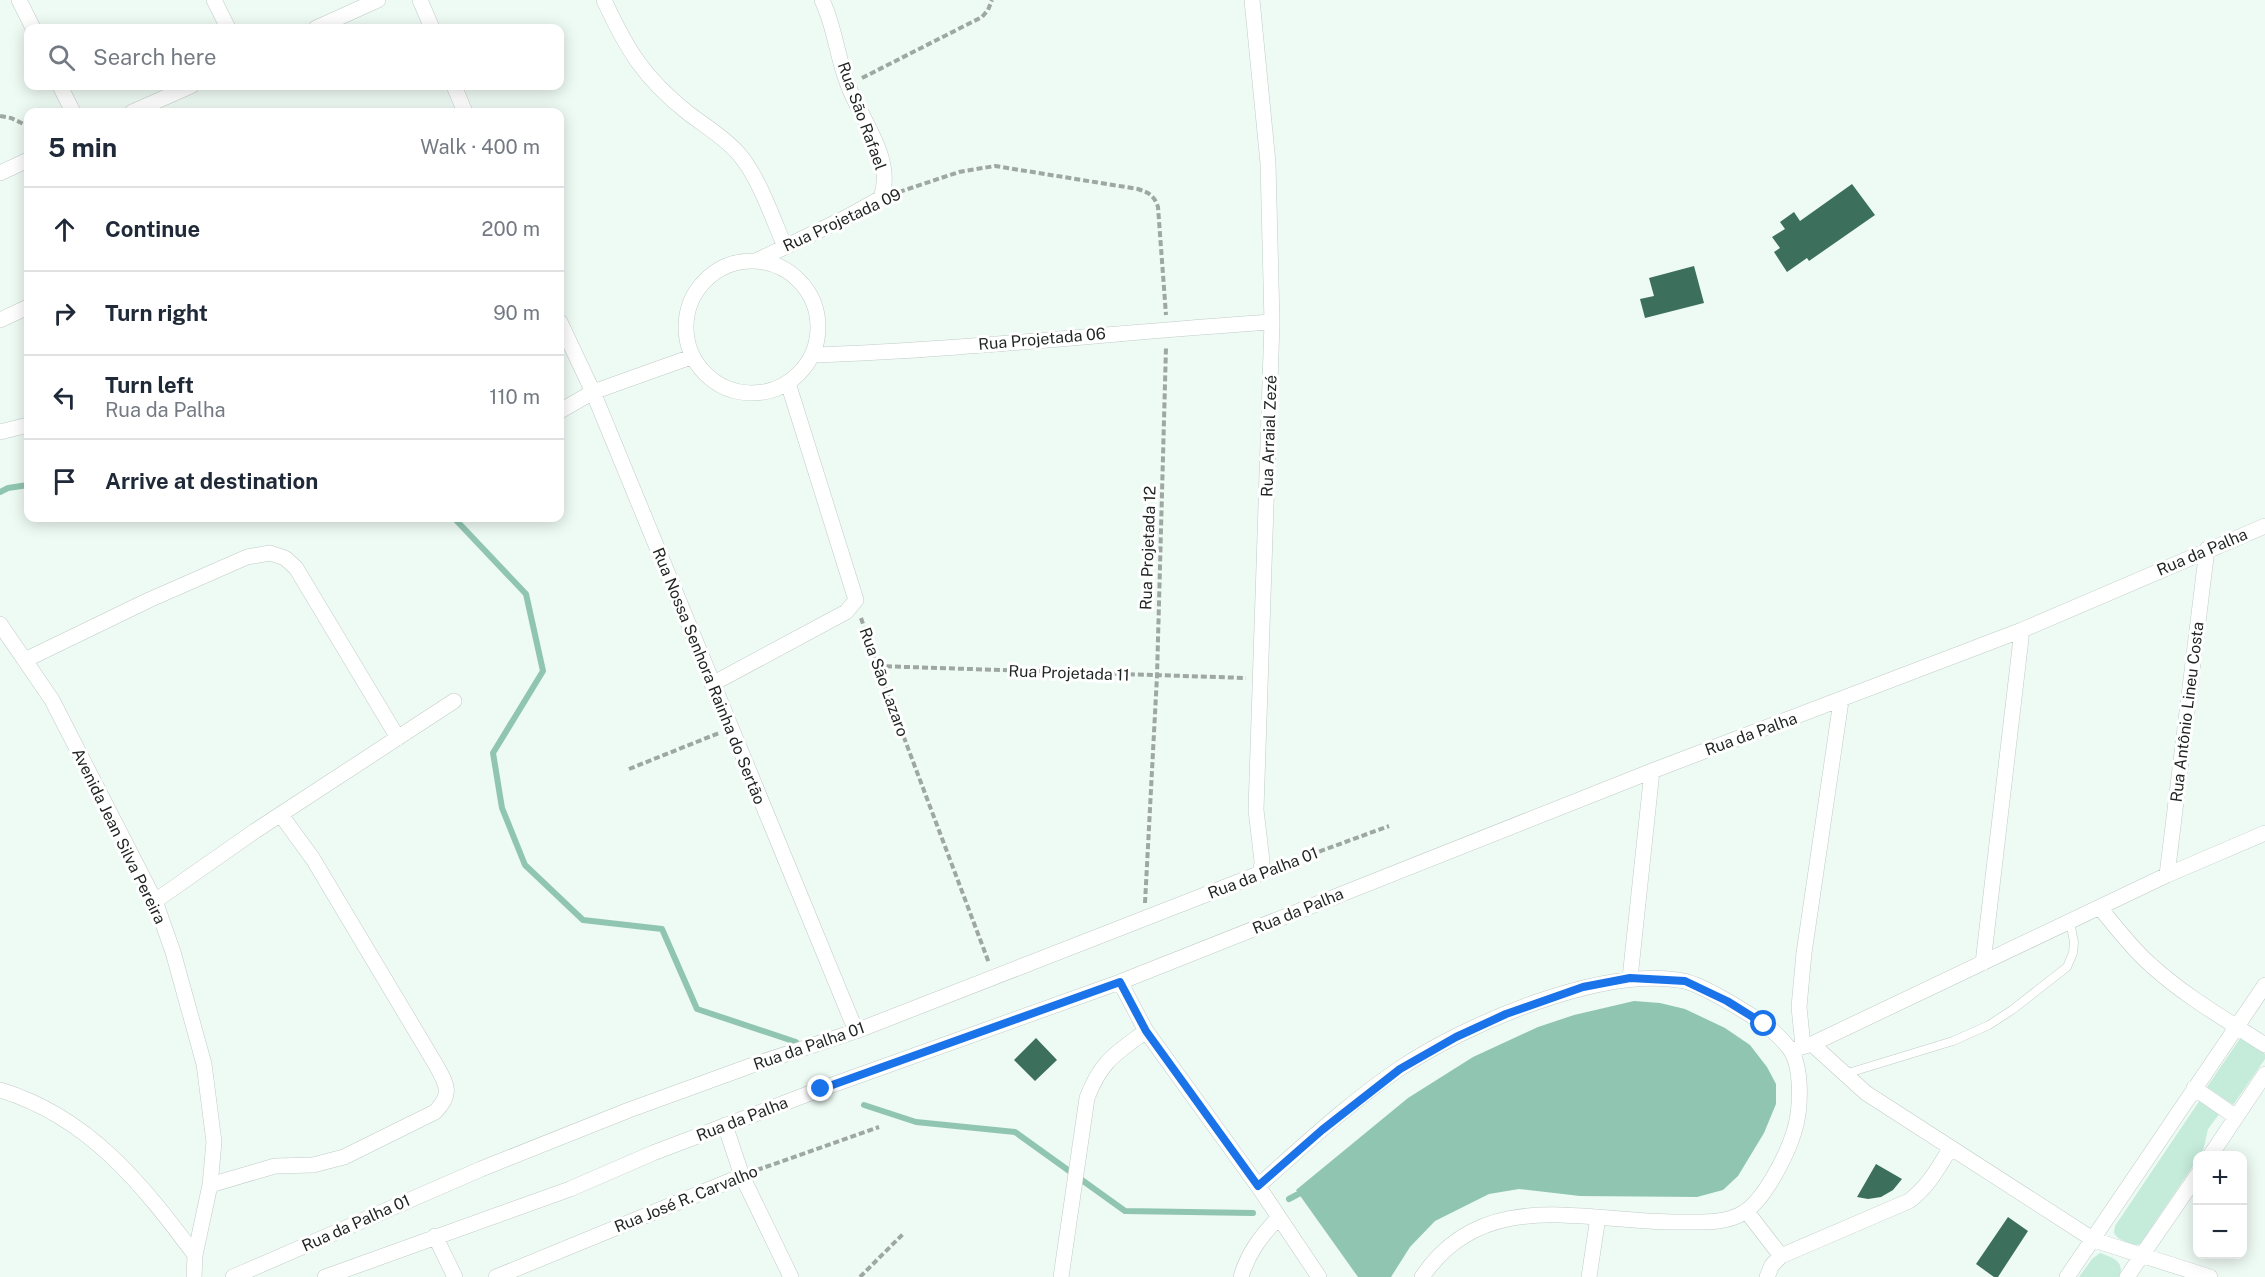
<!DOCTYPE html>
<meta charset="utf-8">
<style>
:root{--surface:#fff;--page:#f6f6f7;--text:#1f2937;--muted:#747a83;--line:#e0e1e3}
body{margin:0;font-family:"Public Sans",sans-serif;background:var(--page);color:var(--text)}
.controls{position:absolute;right:18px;bottom:18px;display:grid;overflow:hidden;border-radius:12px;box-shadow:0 3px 15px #0003}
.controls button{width:54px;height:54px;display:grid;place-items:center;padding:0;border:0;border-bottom:2px solid var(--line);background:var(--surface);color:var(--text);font:30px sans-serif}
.stop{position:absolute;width:18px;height:18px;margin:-14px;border:4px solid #1a73e8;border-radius:50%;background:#fff}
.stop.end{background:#1a73e8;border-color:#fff;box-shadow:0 2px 6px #0008}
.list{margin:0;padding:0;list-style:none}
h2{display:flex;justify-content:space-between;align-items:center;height:78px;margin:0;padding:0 24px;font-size:26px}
h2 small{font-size:20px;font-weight:400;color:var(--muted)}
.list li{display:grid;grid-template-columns:39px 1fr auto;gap:18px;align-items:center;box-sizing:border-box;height:84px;padding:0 24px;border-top:2px solid var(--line)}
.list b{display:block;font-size:22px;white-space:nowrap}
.list p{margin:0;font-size:20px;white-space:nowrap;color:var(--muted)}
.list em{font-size:20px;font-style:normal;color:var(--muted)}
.icon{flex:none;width:33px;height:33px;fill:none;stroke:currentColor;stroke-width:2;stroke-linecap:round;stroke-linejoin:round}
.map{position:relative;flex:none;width:2265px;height:1277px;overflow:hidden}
.search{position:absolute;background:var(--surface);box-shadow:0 3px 15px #0003;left:24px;top:24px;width:540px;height:66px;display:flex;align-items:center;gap:15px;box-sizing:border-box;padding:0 21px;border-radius:12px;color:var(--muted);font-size:22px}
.panel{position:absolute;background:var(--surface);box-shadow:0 3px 15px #0003;left:24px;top:108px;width:540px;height:414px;border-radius:12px}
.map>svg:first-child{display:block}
.green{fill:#c5ebdb}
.water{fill:#90c6b1}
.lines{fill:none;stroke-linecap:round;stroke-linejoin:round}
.stream{stroke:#90c6b1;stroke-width:6}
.building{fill:#3c705d}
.lane-casing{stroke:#c0ccc7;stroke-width:9}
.street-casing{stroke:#c0ccc7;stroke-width:16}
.path{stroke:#9ea7a2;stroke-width:4;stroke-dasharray:6 3;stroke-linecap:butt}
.lane{stroke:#fff;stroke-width:8}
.street{stroke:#fff;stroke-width:15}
.route{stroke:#1a73e8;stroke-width:8}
.labels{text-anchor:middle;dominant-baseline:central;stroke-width:6;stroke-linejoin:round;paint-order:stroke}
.street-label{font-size:16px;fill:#1f2321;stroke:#fff}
</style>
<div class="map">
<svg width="2265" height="1277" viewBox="0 0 2265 1277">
<rect width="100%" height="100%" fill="#eefaf4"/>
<path class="green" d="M2241,1037L2265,1054V1059L2233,1105L2207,1087Z
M2200,1100L2220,1113L2208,1129L2203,1151L2200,1155L2198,1156L2197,1160L2140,1244L2133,1246L2118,1238L2114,1233L2115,1226Z
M2100,1253C2112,1257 2126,1262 2119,1277H2079L2092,1259Z"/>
<path class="water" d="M1634,1001L1660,1003L1685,1009L1725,1028L1750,1045L1767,1067L1776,1084V1104L1764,1133L1738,1176L1723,1190L1697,1197L1580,1196L1519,1189L1489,1194L1435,1221L1410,1247L1391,1277H1358L1296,1190L1408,1098L1473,1057L1538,1027L1574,1015Z"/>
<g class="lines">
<path class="stream" d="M0,492L8,488L28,485
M454,518L526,594L543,671L493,753L502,808L525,865L583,920L662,929L697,1009L796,1042
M864,1105L916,1122L1015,1132L1125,1211L1253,1213
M1289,1199L1304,1191"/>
</g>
<path class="building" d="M1852,184L1875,215L1809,261L1807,258L1787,272L1774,252L1780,248L1772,237L1785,229L1780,222L1794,212L1800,221Z
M1694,266L1704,303L1645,318L1640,299L1654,296L1649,278Z
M1036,1038L1057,1060L1035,1081L1014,1060Z
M1876,1164L1902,1179L1893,1190L1881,1197L1868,1199L1857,1197Z
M2008,1217L2028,1231L1998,1277H1994L1976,1264Z"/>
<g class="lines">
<defs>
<path id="lane" d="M1845,1074L1953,1041L1989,1025L2012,1010L2067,967L2073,953L2074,942L2070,922"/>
<path id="street" d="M19,0L33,28
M214,0L228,28
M420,0L432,28
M604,0C627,50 644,78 688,113C705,126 724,137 738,153C758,175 773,219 785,247
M316,28L378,0
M60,86L73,112
M454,86L465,112
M132,112L191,86
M0,173L28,160
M758,260L847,217L881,198C895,159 861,120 848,85C837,57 835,27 822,0
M686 327a66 66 0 1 1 132 0a66 66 0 1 1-132 0Z
M0,320L28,307
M560,322L593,392L856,1031
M812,355C966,350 1119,332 1272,322
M560,411L593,392L691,357
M0,432L28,425
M0,624L52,700L155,901L173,952L204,1064L214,1142L210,1185L195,1255L194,1277
M25,660L149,600L247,557L270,553L285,558L296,568L398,738
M712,684L846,612L856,600L788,383
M2167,875L2207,549
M155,901L255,831L454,701
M2100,908C2117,928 2132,949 2152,966C2186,997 2227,1020 2265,1045
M1983,963L2022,630
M1630,978L1652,771
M1120,982L1146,1031L1258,1186L1319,1277
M1812,1044L1866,1093L2094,1240L2210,1277
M1803,1046L1799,1007L1804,953L1841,701
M1791,1050L1812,1044L2167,875L2265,833
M2194,1088L2236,1117
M0,1090C89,1117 142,1184 195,1255
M725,1125L742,1176L791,1277
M2210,1156L2265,1074
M210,1185L275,1166L313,1165L344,1157L435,1112C453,1094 447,1085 436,1065L313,859L281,815
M1258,1186C1303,1146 1349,1103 1399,1069C1466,1024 1603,965 1684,981C1705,986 1741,1009 1760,1021C1770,1028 1782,1039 1789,1048C1803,1066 1801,1111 1794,1132C1787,1155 1764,1201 1743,1213C1726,1223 1706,1222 1687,1222C1593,1225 1486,1182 1422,1277
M1747,1212L1781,1256
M435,1236L455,1277
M233,1277L481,1169L629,1110L750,1066L856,1031L1261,873L1262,861L1256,810L1272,322L1268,163L1252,0
M325,1277L570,1189L653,1153L821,1089L1120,982L1652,771L2022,630L2265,526
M496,1277L742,1176
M1061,1277L1087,1098C1101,1061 1115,1054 1146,1031
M1241,1277C1248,1253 1261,1236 1278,1218
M1589,1277L1598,1217
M1767,1277L1772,1265L1781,1256L1909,1201C1928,1187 1938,1168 1950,1149
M2067,1277L2265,985
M2127,1277L2198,1174"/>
</defs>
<use href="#lane" class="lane-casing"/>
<use href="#street" class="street-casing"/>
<path class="path" d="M862,78L982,17L988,10L992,0
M0,116L11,118L28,126
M899,192L959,172L995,166L1138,189C1149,193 1154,195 1158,207L1166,315
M861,618L877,666L989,963
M877,666L1246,678
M629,769L719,733
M1277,867L1389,826
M1145,903L1157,676L1166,347
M757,1170L879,1127
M860,1277L903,1234"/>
<use href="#lane" class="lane"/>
<use href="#street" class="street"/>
</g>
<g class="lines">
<path class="route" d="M821,1089L1120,982L1146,1031L1258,1186L1322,1130L1400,1069L1456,1037L1506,1014L1583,987L1630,978L1685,981L1727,1001L1764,1024"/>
</g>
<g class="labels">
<g class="street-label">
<text transform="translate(862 116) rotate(70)">Rua São Rafael</text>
<text transform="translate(842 220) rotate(-25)">Rua Projetada 09</text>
<text transform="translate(1042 339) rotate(-5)">Rua Projetada 06</text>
<text transform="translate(1269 436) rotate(-88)">Rua Arraial Zezé</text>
<text transform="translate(1148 548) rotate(-88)">Rua Projetada 12</text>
<text transform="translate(2202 552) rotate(-23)">Rua da Palha</text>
<text transform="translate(1069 673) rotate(2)">Rua Projetada 11</text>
<text transform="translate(709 676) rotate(68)">Rua Nossa Senhora Rainha do Sertão</text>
<text transform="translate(884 682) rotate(70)">Rua São Lazaro</text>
<text transform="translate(2187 712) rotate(-83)">Rua Antônio Lineu Costa</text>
<text transform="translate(1751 734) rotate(-20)">Rua da Palha</text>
<text transform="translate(119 836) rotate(64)">Avenida Jean Silva Pereira</text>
<text transform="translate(1263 873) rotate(-21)">Rua da Palha 01</text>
<text transform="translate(1298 911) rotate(-22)">Rua da Palha</text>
<text transform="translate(809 1046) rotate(-19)">Rua da Palha 01</text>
<text transform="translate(742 1119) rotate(-21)">Rua da Palha</text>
<text transform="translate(686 1199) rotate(-22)">Rua José R. Carvalho</text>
<text transform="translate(356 1223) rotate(-24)">Rua da Palha 01</text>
</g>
</g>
</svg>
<div class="controls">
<button>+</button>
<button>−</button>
</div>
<div class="stop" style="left:1764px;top:1024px"></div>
<div class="stop end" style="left:821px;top:1089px"></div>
<div class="search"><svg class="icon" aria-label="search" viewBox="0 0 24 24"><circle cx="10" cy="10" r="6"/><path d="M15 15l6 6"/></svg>Search here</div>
<section class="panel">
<h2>5 min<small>Walk · 400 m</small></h2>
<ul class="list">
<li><svg class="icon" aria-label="ahead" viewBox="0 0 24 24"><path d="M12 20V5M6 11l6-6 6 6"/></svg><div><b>Continue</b></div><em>200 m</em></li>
<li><svg class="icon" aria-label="right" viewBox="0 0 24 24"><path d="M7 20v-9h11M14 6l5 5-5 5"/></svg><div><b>Turn right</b></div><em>90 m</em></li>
<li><svg class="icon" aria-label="left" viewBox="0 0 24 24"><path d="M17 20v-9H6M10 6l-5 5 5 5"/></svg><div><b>Turn left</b><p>Rua da Palha</p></div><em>110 m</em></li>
<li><svg class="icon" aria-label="arrive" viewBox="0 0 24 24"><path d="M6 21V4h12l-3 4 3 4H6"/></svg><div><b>Arrive at destination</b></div></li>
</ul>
</section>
</div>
